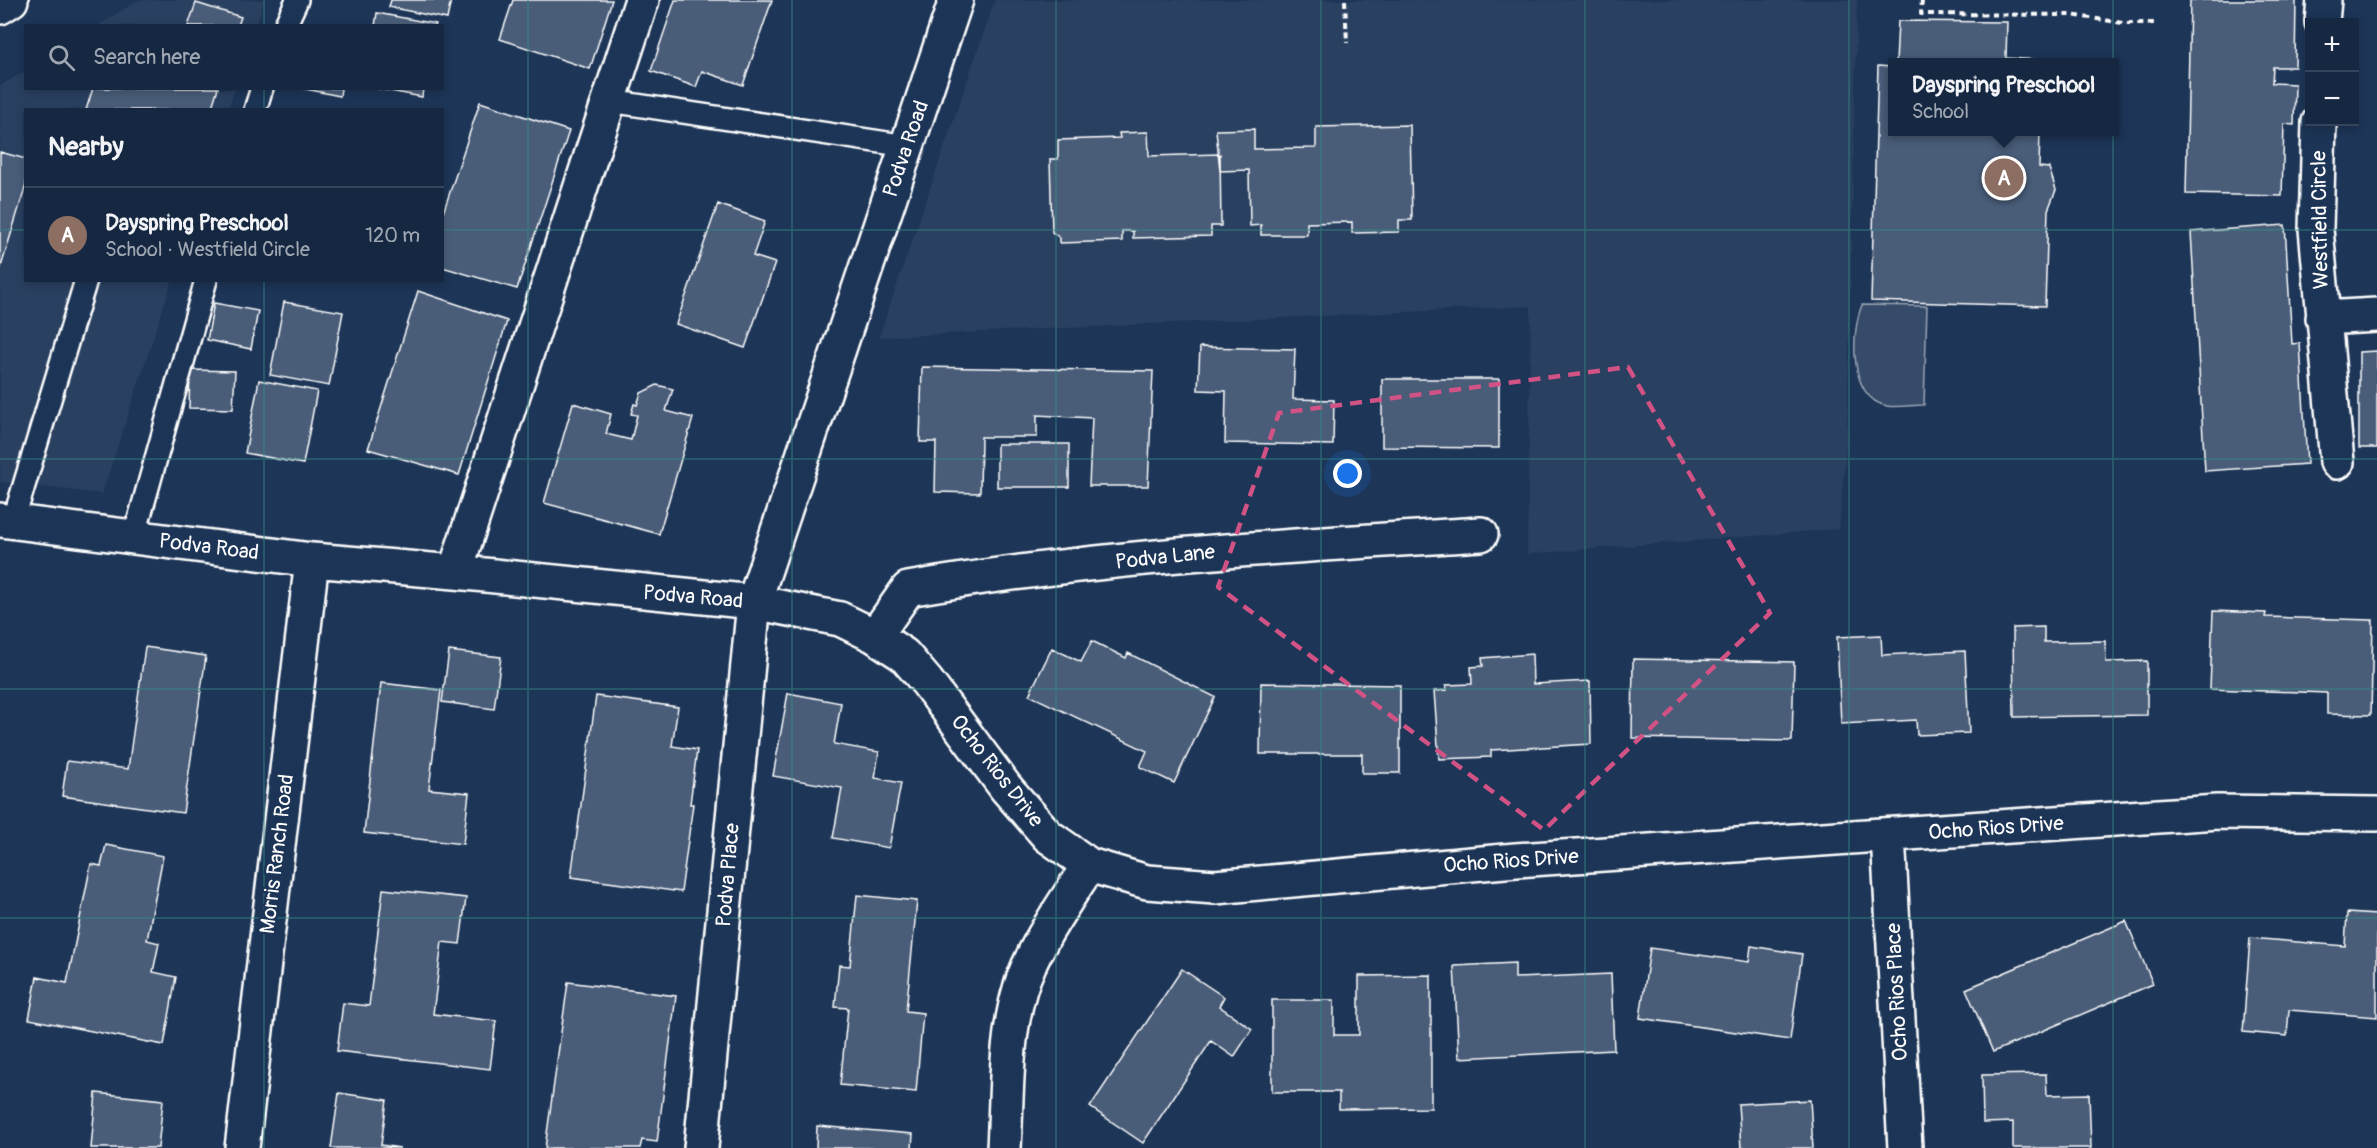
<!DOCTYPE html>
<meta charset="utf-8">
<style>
:root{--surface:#162841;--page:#23344c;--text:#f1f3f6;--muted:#9ea6b1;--line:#35445a;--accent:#d93025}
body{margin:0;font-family:Pangolin,sans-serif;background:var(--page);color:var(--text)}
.controls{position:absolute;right:18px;top:18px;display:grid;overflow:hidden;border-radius:0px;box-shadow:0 3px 9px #0003}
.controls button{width:54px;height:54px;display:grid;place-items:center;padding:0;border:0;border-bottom:2px solid var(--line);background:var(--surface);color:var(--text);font:30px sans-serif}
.you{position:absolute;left:1348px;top:474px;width:21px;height:21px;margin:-15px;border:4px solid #fff;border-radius:50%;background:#1a73e8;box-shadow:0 0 0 9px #1a73e833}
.badge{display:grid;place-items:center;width:39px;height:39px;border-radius:50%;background:var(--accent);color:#fff;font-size:20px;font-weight:700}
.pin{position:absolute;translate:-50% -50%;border:3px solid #fff;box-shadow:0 2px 6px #0006}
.popup{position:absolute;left:1888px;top:58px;width:231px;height:78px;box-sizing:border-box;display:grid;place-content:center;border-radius:0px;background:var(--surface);filter:drop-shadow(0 2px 4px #0005);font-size:20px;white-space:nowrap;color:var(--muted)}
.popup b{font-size:22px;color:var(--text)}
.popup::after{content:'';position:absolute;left:50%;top:100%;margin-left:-12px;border:12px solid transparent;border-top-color:var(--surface)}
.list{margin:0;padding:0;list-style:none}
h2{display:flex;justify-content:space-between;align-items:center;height:78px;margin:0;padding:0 24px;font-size:26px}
h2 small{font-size:20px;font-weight:400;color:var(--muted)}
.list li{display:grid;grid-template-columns:39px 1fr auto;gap:18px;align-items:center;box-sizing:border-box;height:96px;padding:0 24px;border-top:2px solid var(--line)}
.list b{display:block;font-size:22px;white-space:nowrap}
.list p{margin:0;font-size:20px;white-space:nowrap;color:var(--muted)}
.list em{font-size:20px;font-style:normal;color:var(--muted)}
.icon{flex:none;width:33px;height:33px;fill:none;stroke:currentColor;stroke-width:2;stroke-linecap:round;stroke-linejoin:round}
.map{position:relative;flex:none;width:2377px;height:1148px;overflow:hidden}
.search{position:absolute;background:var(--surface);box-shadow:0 3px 9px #0003;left:24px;top:24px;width:420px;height:66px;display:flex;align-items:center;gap:15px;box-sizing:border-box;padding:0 21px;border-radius:0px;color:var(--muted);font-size:22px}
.panel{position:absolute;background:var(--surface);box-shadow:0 3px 9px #0003;left:24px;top:108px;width:420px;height:174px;border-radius:0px}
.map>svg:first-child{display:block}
.built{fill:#2a4161}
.green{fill:#364b69;stroke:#9aa5b4;stroke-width:1.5}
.building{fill:#4a5d79;stroke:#fff;stroke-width:1.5}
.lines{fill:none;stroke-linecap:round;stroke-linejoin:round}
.lane-casing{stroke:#fff;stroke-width:26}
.street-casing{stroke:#fff;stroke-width:38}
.secondary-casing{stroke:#fff;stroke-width:38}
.path{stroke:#fff;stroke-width:4;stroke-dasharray:6 4.5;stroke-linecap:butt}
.lane{stroke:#1d3557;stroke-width:21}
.street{stroke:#1d3557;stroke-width:33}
.secondary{stroke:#1d3557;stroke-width:33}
.marked{fill:none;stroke:#d15284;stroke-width:4.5;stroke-dasharray:12 8;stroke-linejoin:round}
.grid{fill:none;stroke:#338b84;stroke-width:1.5;stroke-opacity:0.55}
.labels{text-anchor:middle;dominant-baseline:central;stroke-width:5;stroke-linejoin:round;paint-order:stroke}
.street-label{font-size:21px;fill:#fff;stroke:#1d3557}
</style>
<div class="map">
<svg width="2377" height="1148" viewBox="0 0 2377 1148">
<rect width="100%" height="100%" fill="#1d3557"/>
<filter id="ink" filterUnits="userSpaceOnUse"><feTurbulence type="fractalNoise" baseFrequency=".0167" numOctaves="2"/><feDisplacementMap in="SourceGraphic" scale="12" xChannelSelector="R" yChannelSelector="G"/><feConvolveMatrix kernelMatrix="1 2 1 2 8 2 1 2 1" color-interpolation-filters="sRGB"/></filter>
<g filter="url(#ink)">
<path class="built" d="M138,0H264L256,25L98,26Z
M995,0H1857L1847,438L1839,529L1527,554L1531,306L879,337Z
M25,71L26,88L235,89L228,109L26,110V280L172,281L102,494L0,482V86Z"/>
<path class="green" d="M1862,305L1927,306L1924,405C1912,405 1898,408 1887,406C1848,399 1851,331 1862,305Z"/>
<path class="building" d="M391,0H451L447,19L389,7Z
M513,0H612L590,69L500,39Z
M675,0H772L743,85L702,71L696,87L651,71Z
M2190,0H2296L2295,67H2273L2272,83L2295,84L2294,125L2284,124L2282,196L2186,194Z
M196,3L241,17L238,26H188Z
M377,13L436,24L435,26H375Z
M1898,21L2007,22L2006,58L2042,60V63H1896Z
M1878,66L1893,67V132H2040L2039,167L2049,168L2056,190L2048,210L2045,306L1871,301Z
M93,88H218L211,110H86Z
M301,88H341L340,96Z
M375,88H423L422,97Z
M480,102L569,131L517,289L442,267V216Z
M1410,125L1412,220H1399V232L1352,233V222L1307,223V235H1261V225L1250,226L1249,170L1220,171L1216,130L1254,129V149L1316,148V127Z
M1148,132L1149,156L1220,154L1221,226H1211V236L1133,238V231H1122V241L1060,243V238L1052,232L1050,159H1058V140L1120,138L1119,133Z
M0,152L26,159V185L0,270Z
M718,204L765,221L753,256L775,263L745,348L676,324Z
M2285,225L2292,344L2300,343L2307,464L2205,471L2191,232Z
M418,291L507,321L459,475L368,449Z
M284,302L343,312L329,386L270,375Z
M214,303L258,311L251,349L207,340Z
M1200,347L1295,349L1293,399L1334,400L1333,445L1225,443L1226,391L1198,390Z
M2377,351V448H2359V352Z
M922,367L1153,371L1148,486H1089L1092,418L1037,415V437H981L980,493L935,492L936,442H920Z
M190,370L235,371L233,409L189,408Z
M1382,379H1499V448L1382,447Z
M259,380L317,391L303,464L245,453Z
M657,385L673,389L666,411L693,418L659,534L544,503L573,403L611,414L606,434L631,440L637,415L631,414L634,404L637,405L641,393Z
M997,444H1069V487H997Z
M2213,611L2266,613L2265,617L2373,620L2371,715L2327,714V693L2210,689Z
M2044,627V642L2105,641L2106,662L2147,661V715L2014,717L2013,628Z
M1881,635L1882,655L1965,651L1969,733L1917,735L1916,720L1841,724L1837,637Z
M1092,641L1126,658L1128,653L1215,697L1174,783L1140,767L1147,751L1029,695L1052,648L1081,662Z
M145,647L206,656L183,813L62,796L67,761L128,769Z
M449,651L501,657L494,709L442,702Z
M1532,654L1533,684L1590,681L1591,744L1491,750V757L1439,759L1434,691L1447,690L1446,685L1472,684L1471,667L1483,666L1482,658Z
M1633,659L1794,662L1792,741L1632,738Z
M381,683L441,690L429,789L469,793L463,844L364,833Z
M1261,683L1400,685V773H1362V754H1260Z
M788,693L841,703L834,744L879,752L875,778L901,783L889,848L833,838L842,788L773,776Z
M596,696L678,707L672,746L697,750L690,804H693L681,892L571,877Z
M106,845L163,856L147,940L159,943L153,972L176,977L164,1045L29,1019L37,977L67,983L91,864L101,866Z
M383,889L466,898L460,944L442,942L433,1014L496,1021L490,1069L337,1051L343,1003L369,1006Z
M857,895L917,901L906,1011L923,1013L916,1092L840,1085L848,1008L835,1007L839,965L850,966Z
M2347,913L2377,915V1017L2289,1010L2287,1036L2243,1032L2250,938L2345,946Z
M2126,921L2153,984L1993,1052L1966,989Z
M1751,946L1802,954L1790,1040L1640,1018L1650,948L1749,962Z
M1515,963V978L1611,974L1614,1050L1459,1058L1454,966Z
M1182,969L1224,997L1219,1006L1252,1029L1234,1057L1211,1041L1143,1143L1090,1107Z
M1431,975V1108L1339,1109V1092H1272V1000H1334V1035H1359V976Z
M568,982L676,996L657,1142L642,1140L640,1148H545Z
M2046,1074L2047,1095L2089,1094L2091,1148H2013V1122L1983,1123L1982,1075Z
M96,1093L163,1100L158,1148H91Z
M339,1093L387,1100L381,1145L400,1148H331Z
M1810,1100L1813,1148H1741L1738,1104Z
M817,1126L913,1134L912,1148H816Z"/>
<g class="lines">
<defs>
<path id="lane" d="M285,26L297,0
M610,101L907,146
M255,110L262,88
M13,522L86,280
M134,537L206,280"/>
<path id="street" d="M2322,22L2324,0
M2319,122L2316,229L2337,462
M2323,318L2377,315
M0,520L312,560L455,572L754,602L956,0
M455,572L642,0
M875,636L908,589C1097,556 1290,546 1481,534
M1888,835L1905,1148
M242,1148L312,560
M701,1148L754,602L840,619L875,636L904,655L927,682L1006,788L1048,836L1089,865L1147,882L1215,887L1516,860L2217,812L2377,814
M1004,1148C1007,1096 1005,1039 1020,989C1032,948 1066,901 1089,865"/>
<path id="secondary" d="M0,7L11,0"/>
</defs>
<use href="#lane" class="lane-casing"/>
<use href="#street" class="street-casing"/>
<use href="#secondary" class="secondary-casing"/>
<path class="path" d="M1345,0L1347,43
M1922,0L1921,14L2071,15L2123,23H2157"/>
<use href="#lane" class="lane"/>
<use href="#street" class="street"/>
<use href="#secondary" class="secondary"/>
</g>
</g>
<path class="marked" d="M1628,367L1770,613L1544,830L1218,587L1279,413Z"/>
<path class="grid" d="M264,0V26M528,0V1148M792,0V1148M1056,0V1148M1321,0V1148M1585,0V1148M1849,0V1148M2113,0V1148M264,88V110M0,230H26M442,230H2377M264,280V1148M0,459H2377M0,689H2377M0,918H2377"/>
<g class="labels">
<g class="street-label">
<text transform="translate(906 149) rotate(-71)">Podva Road</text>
<text transform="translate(2320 220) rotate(-91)">Westfield Circle</text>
<text transform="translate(209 547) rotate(7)">Podva Road</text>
<text transform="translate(1165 557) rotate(-6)">Podva Lane</text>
<text transform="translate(693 597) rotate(5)">Podva Road</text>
<text transform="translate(997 771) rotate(52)">Ocho Rios Drive</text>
<text transform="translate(1996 828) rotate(-4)">Ocho Rios Drive</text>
<text transform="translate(277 854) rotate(-83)">Morris Ranch Road</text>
<text transform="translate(1511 861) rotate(-4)">Ocho Rios Drive</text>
<text transform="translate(728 875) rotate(-85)">Podva Place</text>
<text transform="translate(1897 992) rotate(-93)">Ocho Rios Place</text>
</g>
</g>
</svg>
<div class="controls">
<button>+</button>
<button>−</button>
</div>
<div class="you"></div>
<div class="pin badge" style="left:2004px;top:178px;background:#8d6e63">A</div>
<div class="popup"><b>Dayspring Preschool</b>School</div>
<div class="search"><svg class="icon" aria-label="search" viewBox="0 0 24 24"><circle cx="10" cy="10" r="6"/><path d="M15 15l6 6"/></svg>Search here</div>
<section class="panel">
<h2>Nearby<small></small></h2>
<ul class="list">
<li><span class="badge" style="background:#8d6e63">A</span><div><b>Dayspring Preschool</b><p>School · Westfield Circle</p></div><em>120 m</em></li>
</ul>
</section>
</div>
